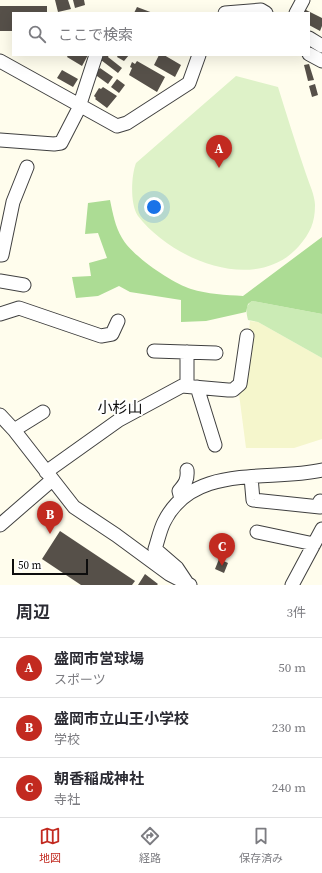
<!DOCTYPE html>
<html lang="ja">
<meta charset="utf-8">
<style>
:root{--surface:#fff;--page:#f2f2f3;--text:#2b2b33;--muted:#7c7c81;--line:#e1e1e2;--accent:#c22a20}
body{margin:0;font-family:"Source Serif 4","Noto Sans JP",serif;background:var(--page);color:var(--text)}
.scale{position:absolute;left:12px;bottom:10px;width:76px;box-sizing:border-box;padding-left:4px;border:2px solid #0d0d0d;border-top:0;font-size:11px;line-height:14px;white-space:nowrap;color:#0d0d0d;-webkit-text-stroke:3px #fff;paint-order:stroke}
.you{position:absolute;left:154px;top:207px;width:14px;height:14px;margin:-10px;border:3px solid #fff;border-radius:50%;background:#1a73e8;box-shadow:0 0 0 6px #1a73e833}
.badge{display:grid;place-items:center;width:26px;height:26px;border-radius:50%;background:var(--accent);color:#fff;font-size:13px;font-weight:700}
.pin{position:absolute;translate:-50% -33px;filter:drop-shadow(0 1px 2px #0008)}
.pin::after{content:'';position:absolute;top:21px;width:14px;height:12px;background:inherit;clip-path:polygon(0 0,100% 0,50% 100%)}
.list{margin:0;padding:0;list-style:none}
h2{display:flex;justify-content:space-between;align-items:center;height:52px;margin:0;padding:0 16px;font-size:17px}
h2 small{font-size:13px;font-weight:400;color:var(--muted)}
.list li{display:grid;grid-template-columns:26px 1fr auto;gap:12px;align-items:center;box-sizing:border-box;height:60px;padding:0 16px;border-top:1px solid var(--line)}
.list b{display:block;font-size:15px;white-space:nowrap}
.list p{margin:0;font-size:13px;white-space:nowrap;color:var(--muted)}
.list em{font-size:13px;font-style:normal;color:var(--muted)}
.icon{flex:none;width:22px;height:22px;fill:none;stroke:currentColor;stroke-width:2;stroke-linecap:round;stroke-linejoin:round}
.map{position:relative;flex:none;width:322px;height:585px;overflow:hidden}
.search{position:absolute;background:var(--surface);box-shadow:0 4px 16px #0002;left:12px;right:12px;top:12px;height:44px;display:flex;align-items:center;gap:10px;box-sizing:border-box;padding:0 14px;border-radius:0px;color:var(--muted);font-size:15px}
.sheet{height:232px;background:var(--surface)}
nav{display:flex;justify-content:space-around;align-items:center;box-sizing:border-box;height:56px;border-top:1px solid var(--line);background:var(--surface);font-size:11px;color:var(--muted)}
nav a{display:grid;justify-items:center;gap:2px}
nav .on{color:var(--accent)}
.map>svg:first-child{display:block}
.farmland{fill:#f5f6cc}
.green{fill:#cbebb5}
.forest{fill:#acdc94}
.pitch{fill:#def2c8}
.building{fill:#565049}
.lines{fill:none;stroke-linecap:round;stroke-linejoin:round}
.minor-casing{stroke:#404040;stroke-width:15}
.minor{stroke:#fff;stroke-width:13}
.labels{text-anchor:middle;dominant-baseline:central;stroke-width:4;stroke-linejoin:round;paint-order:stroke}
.neighbourhood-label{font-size:15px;fill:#0d0d0d;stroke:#fff}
</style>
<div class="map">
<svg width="322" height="585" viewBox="0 0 322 585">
<rect width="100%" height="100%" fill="#fffded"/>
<path class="farmland" d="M250,321L258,322L322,358V439L294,448H246L239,394L244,387Z"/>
<path class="green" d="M252,301L322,314V358L258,322L248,320C246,312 245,306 252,301Z"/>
<path class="forest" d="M110,200C113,214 115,226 122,238C132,256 172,283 191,289C207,294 226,295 243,296L322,237V314L252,301L248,304L246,312L206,321L181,322V300L130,292L119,286L98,296L76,298L72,277L91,276L89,263L107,258L98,233L85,234L88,203Z"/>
<path class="pitch" d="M236,76L278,87C287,116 296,145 306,174C309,183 315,196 315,205C315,223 310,233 299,246C256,295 172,260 138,216C130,205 131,176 136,163Z"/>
<path class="building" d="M55,0H68L71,9L58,12Z
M73,0H84L85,5L75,8Z
M0,6H47V13H13V31H0Z
M137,7L153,13H134Z
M304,9L322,18V26L320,31L309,25V13H302Z
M68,55H88L82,66L67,57Z
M104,55H109L108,57L122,68L118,73L101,60Z
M118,55H129L124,61L117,57Z
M159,55H164L181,65L175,77L154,65Z
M137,61L165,77L157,92L129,75L132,68L130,67L132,62L135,64Z
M309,64L314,80L308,81L304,65Z
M100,68L113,77L108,84L97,76L96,73Z
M62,70L78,79L73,87L57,78Z
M117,79L125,85L119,93L111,87Z
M315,84L318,95L312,97L309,86Z
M103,87L117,96L107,108L95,99L96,98L94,96L99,88L101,89Z
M60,531L135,581L132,585H81L42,559Z
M219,559L228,563L224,573L215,569Z
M145,574L158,584L157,585H138Z"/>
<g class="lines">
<defs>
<path id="minor" d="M225,13L261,10L266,13
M296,13L303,0
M309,38L322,46
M309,54L322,61
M0,61L117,126L127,123L189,83L199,55
M0,140L54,144L61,143L78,110L96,55
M0,255H2L13,202L27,167
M0,281L24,285
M0,314L19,308L101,336L112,334L118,321
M154,351L216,353
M187,386V352
M197,387L215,445
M0,415L14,430L74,507L116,535L169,574L190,585
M14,430L43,412
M46,472L119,420L182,386L228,390H233L240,384L247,336
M251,477L253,500L320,507V501
M181,499L179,491C185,484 188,480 187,470
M0,525L52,480
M257,532L314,544
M187,583L177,568L155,549C158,540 160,530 164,522C193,463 268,482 322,470
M292,585L322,529"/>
</defs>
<use href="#minor" class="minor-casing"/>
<use href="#minor" class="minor"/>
</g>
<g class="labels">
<g class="neighbourhood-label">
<text x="120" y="407">小杉山</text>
</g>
</g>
</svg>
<div class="scale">50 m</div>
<div class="you"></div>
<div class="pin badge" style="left:219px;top:168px">A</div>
<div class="pin badge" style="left:50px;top:534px">B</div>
<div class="pin badge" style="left:222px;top:566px">C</div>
<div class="search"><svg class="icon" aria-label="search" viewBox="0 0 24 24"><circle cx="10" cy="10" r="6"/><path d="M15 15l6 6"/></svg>ここで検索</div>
</div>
<section class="sheet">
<h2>周辺<small>3件</small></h2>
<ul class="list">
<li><span class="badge">A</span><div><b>盛岡市営球場</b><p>スポーツ</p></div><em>50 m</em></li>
<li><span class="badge">B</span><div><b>盛岡市立山王小学校</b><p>学校</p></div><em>230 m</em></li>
<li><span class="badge">C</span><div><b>朝香稲成神社</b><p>寺社</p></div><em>240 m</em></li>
</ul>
</section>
<nav>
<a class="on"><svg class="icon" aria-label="map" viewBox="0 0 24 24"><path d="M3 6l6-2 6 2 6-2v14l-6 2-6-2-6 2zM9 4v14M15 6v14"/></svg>地図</a>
<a><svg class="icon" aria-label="directions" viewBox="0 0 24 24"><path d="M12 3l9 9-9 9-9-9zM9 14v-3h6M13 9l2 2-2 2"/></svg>経路</a>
<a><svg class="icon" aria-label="saved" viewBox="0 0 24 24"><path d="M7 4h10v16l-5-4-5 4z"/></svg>保存済み</a>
</nav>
